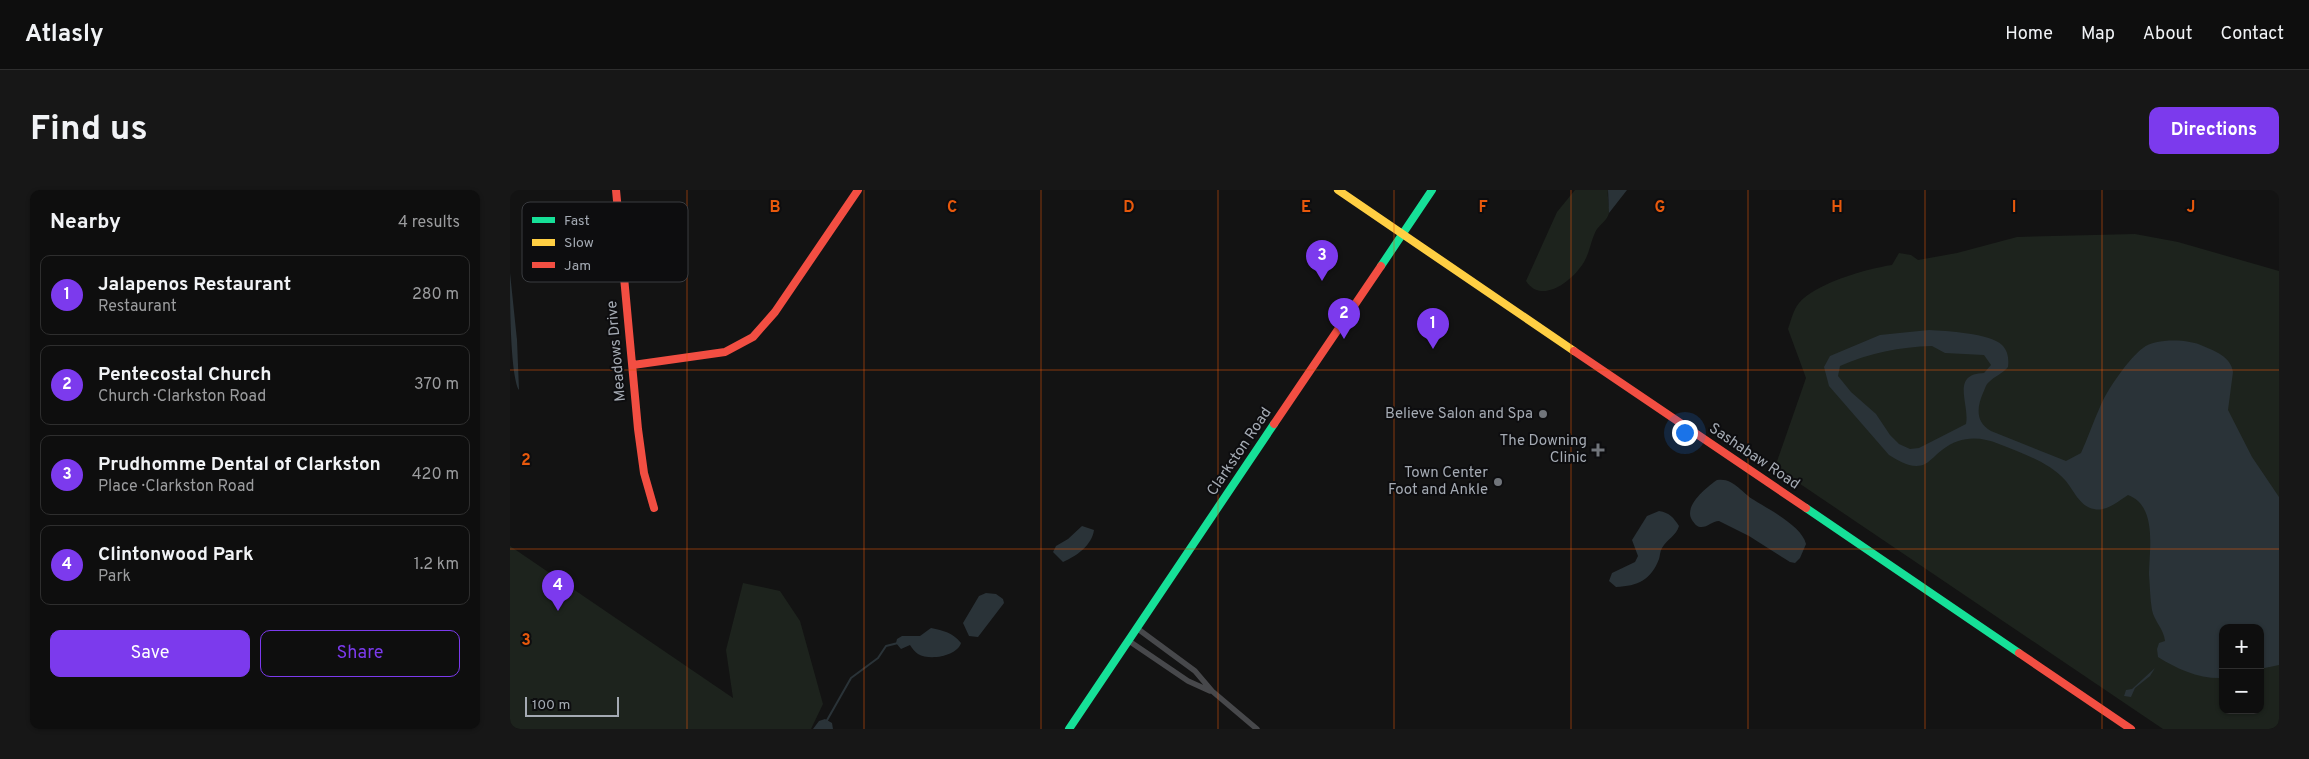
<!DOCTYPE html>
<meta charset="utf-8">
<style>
:root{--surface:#0e0e0e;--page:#171717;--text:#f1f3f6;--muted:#9b9c9e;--line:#2e2e2e;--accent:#7c3aed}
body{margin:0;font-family:Overpass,sans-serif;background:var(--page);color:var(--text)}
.controls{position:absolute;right:15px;bottom:15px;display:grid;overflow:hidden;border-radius:10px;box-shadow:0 1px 4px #0004}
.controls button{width:45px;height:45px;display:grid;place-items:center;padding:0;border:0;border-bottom:1px solid var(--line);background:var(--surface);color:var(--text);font:25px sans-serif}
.scale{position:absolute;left:15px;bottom:12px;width:94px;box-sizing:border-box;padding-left:5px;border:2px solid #a4aab3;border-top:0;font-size:14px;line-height:18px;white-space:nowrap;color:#a4aab3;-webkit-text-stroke:4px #0d0d0f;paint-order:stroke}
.you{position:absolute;left:1174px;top:242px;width:18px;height:18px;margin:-12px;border:4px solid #fff;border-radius:50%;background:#1a73e8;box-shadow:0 0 0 8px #1a73e833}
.badge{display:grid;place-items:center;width:32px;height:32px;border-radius:50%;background:var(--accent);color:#fff;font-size:16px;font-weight:700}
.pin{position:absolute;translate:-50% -41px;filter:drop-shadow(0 1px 2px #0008)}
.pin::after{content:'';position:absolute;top:26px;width:18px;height:15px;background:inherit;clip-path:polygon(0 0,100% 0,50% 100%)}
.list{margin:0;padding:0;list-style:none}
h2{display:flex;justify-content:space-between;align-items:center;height:65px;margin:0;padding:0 20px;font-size:21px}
h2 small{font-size:16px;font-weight:400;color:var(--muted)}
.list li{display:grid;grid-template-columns:32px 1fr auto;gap:15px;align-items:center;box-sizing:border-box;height:80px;margin:0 10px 10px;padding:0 10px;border:1px solid var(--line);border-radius:10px}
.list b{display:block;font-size:19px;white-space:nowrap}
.list p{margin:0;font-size:16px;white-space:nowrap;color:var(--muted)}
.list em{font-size:16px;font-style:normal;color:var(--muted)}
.actions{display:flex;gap:10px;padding:15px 20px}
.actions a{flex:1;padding:11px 0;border:1px solid var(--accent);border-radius:10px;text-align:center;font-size:18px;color:var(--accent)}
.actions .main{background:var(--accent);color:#fff}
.map{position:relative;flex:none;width:1769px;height:539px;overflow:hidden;border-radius:10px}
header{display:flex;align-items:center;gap:30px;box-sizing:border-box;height:70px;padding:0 25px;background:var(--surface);border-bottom:1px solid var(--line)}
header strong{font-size:24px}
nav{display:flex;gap:28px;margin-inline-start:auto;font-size:18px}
.intro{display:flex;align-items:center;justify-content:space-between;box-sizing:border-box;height:120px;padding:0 30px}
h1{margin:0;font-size:35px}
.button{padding:12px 22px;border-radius:10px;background:var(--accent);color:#fff;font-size:18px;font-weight:700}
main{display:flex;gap:30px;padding:0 30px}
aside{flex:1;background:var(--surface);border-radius:10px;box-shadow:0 1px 4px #0004}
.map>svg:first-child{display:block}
.green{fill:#1d231d;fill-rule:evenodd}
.water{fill:#2a3338;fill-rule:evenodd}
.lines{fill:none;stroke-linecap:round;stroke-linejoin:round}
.stream{stroke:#2a3338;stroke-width:2}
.street{stroke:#47484b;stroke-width:5.5}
.fast{stroke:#16e098;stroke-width:8}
.slow{stroke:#ffcf43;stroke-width:8}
.jam{stroke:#f24e42;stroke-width:8}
.grid{fill:none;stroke:#e8590c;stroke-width:1;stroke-opacity:0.55}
.poi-dot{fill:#71757b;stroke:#0d0d0f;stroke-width:2}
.labels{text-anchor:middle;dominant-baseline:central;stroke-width:4;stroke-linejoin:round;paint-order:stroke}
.street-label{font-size:15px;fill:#a4aab3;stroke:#0d0d0f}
.poi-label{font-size:15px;fill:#a4aab3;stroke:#0d0d0f;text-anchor:end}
.key{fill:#0d0d0f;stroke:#3a3c40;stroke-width:1}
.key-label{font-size:14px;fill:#a4aab3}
.grid-label{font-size:16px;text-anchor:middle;font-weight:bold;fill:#e8590c;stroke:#0d0d0f;stroke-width:4;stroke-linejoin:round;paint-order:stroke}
</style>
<header>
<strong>Atlasly</strong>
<nav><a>Home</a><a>Map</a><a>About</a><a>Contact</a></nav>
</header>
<div class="intro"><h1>Find us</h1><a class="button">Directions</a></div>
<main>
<aside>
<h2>Nearby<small>4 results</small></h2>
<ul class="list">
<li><span class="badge">1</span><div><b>Jalapenos Restaurant</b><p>Restaurant</p></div><em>280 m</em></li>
<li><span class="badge">2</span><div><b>Pentecostal Church</b><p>Church · Clarkston Road</p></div><em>370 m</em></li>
<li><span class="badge">3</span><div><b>Prudhomme Dental of Clarkston</b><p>Place · Clarkston Road</p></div><em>420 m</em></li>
<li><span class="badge">4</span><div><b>Clintonwood Park</b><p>Park</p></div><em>1.2 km</em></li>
</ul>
<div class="actions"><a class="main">Save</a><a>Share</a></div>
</aside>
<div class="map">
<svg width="1769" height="539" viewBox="0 0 1769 539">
<rect width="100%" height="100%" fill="#131313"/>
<path class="green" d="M1065,0H1098C1097,6 1100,19 1099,23C1098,29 1090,35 1087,39C1081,49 1080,62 1074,72C1063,91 1031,115 1016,91L1047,22Z
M1625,44L1668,52L1769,81V539H1653L1265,277L1296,188L1278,139C1281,131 1283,120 1289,113C1306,93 1356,79 1382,75L1389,63L1401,65L1408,70L1447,63L1507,47ZM1713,438H1750V520H1713Z
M0,356L223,508L216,460L233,393L270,401L290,431L313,514L301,539H0Z"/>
<path class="water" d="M1098,0H1117L1099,23Z
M0,83L7,150L9,200C0,185 0,106 0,83Z
M1419,140C1436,141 1480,143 1492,155C1498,161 1499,169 1498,177C1492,184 1485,186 1479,192C1476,194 1475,199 1473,203C1467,217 1465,232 1481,241L1556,271L1571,263C1578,248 1583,232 1590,217C1597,200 1619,168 1633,158C1646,148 1678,149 1693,156C1705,161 1721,167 1723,182L1718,220L1742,267L1769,307V475L1750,479V438H1713V488C1689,489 1667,479 1648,467L1647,459L1649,453L1655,451C1654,439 1644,431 1642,420C1640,409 1640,396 1639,385C1639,361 1648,316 1618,305C1608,311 1597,322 1584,319C1570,317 1563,299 1555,290C1539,272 1511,263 1489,254C1469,246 1450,246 1432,260C1426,264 1421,271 1415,274C1403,280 1389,271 1379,265L1319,196L1314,177L1320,166L1370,145ZM1422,156L1435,163L1474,165L1481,175L1474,183C1440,184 1460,214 1456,234L1409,258L1400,259L1389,254L1380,245L1366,224L1341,202L1328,186L1330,176C1359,163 1390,157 1422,156Z
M1207,290C1223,287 1232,303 1244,310C1258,319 1292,336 1296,354L1290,368L1285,373L1280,372L1239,346L1209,331C1202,331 1197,338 1190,337C1187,337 1184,333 1182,330C1173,316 1197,297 1207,290Z
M1149,321C1160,323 1163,327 1169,336C1166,346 1157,349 1152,358C1150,361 1150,366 1149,369C1141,390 1128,396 1106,397L1099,391L1102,383L1125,372L1128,366L1122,350L1137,326Z
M572,336L584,340C582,355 567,366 553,372L543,362L546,356L558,349Z
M476,403L486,404L493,409L494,413L468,447L459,446L453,433L469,406Z
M421,438C434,441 442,442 451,453C447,466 420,471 408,464C405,462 402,458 400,455L391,459L386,453L387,449L392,446H410Z
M1645,478L1640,486L1625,498L1621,507L1614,506L1616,500L1622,499Z
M315,529L322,533L323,539H303L309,531Z"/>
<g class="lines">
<path class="stream" d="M316,532L341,488L368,468L376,456L388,453"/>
<path class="street" d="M628,439L685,481L702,501L747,539
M619,451L678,491L700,501"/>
<path class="fast" d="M871,76L922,0
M1296,318L1509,463
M559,539L764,234"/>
<path class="slow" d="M828,0L1064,161"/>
<path class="jam" d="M106,0L128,239L134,283L144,318
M1064,161L1296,318
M123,175L215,162L243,147L265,122L348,0
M764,234L871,76
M1509,463L1621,539"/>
</g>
<path class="grid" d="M177,0V539M354,0V539M531,0V539M708,0V539M884,0V539M1061,0V539M1238,0V539M1415,0V539M1592,0V539M0,180H1769M0,359H1769"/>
<g class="poi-dot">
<circle cx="1033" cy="224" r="5"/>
<path d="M1085.5 252.5h5v5h5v5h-5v5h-5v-5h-5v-5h5z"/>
<circle cx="988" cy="292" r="5"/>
</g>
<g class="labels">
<g class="street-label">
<text transform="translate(107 161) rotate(-95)">Meadows Drive</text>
<text transform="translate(730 262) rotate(-56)">Clarkston Road</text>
<text transform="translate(1244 267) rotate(34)">Sashabaw Road</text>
</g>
<g class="poi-label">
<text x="1023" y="224">Believe Salon and Spa</text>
<text x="1077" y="251">The Downing<tspan x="1077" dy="17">Clinic</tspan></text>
<text x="978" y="283">Town Center<tspan x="978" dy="17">Foot and Ankle</tspan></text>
</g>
</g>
<rect x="12" y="12" width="166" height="80" rx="8" class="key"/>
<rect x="22" y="27" width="23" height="6" fill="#16e098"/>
<rect x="22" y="49" width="23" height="7" fill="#ffcf43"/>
<rect x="22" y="72" width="23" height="6" fill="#f24e42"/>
<g class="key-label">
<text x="54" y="35">Fast</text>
<text x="54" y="57">Slow</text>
<text x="54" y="80">Jam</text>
</g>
<g class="grid-label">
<text x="265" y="22">B</text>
<text x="442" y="22">C</text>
<text x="619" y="22">D</text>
<text x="796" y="22">E</text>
<text x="973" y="22">F</text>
<text x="1150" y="22">G</text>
<text x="1327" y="22">H</text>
<text x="1504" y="22">I</text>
<text x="1681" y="22">J</text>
<text x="16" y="275">2</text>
<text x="16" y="455">3</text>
</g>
</svg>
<div class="controls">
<button>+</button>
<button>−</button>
</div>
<div class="scale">100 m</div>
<div class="you"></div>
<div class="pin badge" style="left:923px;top:159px">1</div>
<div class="pin badge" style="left:834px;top:149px">2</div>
<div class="pin badge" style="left:812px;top:91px">3</div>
<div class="pin badge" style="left:48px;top:421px">4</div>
</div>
</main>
